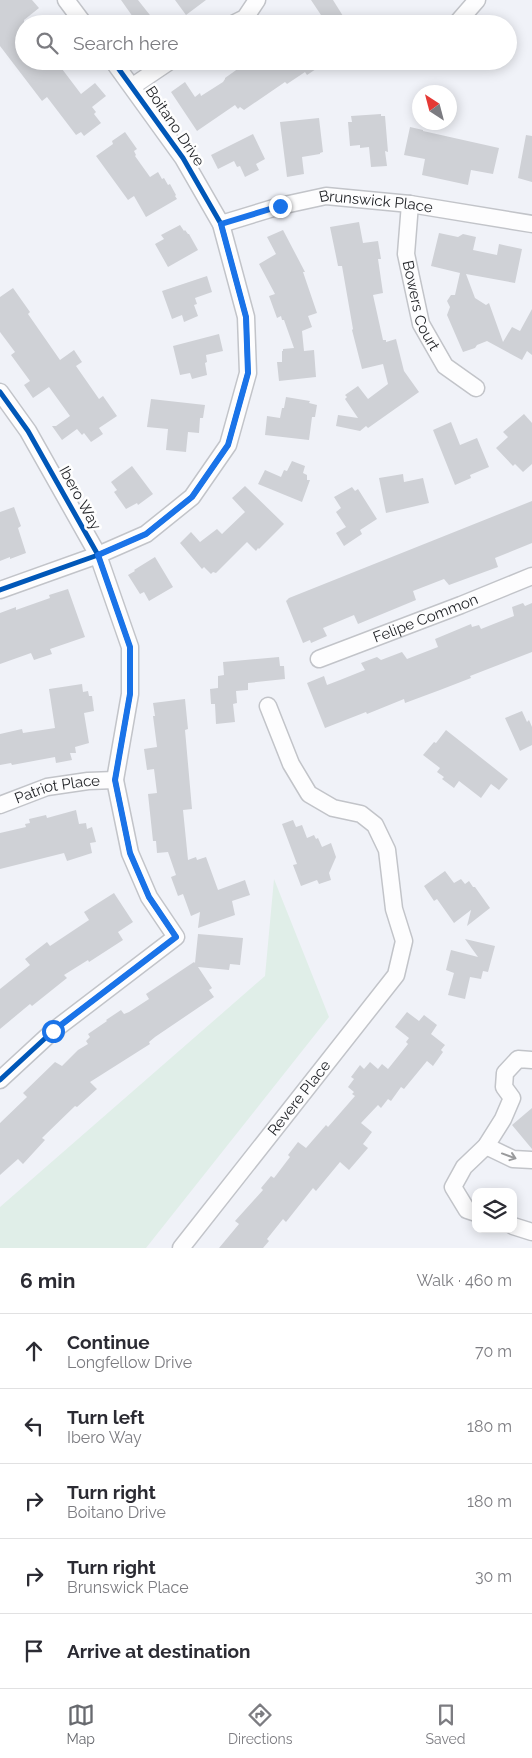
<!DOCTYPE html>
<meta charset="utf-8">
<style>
:root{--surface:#fff;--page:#f2f2f3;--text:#2b2b33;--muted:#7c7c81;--line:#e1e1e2;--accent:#686a6f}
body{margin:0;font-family:Raleway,sans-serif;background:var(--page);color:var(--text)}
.controls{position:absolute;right:15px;bottom:15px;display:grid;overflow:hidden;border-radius:10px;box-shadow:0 2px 12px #0003}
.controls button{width:45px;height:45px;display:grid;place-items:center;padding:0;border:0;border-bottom:1px solid var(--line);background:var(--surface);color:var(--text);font:25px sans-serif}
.compass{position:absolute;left:412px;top:85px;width:45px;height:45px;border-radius:50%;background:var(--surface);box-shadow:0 2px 12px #0003;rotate:324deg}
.stop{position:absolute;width:15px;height:15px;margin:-11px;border:4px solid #1a73e8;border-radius:50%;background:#fff}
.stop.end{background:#1a73e8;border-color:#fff;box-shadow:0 1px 5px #0008}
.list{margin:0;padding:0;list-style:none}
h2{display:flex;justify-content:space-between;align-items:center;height:65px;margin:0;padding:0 20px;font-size:21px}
h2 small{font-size:16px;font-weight:400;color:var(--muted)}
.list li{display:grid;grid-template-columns:32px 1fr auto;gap:15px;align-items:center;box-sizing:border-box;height:75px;padding:0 20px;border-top:1px solid var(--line)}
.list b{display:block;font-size:19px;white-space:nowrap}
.list p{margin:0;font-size:16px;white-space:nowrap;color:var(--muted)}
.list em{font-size:16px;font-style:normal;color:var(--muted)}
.icon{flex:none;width:28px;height:28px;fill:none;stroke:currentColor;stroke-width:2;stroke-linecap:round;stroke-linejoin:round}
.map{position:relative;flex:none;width:532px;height:1248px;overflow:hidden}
.search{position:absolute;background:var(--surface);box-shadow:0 2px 12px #0003;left:15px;right:15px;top:15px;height:55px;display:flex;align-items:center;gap:12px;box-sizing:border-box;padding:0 18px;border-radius:28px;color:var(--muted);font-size:19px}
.sheet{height:440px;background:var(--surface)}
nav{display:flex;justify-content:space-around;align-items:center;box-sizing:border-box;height:70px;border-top:1px solid var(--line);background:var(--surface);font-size:14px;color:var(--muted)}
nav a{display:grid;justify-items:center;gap:2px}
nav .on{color:var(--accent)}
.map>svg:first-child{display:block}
.green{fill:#e0eee8}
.building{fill:#cfd1d6}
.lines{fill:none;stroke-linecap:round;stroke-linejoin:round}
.minor-casing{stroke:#c2c4c9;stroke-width:19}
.minor{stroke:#fdfdfe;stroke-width:16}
.cycleway-casing{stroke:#fefefe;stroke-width:8}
.cycleway{stroke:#0057b8;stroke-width:5}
.oneway{stroke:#999a9c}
.route{stroke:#1a73e8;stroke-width:6}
.labels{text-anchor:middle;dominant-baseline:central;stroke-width:5;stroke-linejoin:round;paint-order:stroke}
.street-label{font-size:15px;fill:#1f2125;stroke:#fefefe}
</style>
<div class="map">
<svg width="532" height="1248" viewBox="0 0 532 1248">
<rect width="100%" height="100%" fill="#f0f2f8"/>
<path class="green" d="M274,879L329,1017L146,1248H0V1207L265,976Z"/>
<path class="building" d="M0,0H32L39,8L24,20V61H56L81,94L95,83L106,96L92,107L96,112L94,114L101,123L84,136L81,132L76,135L47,97L42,101L0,46Z
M121,0H138L157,24H124L133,17Z
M175,0H206L186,15Z
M311,0H333L348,24H327Z
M234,61H328L307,75L305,72L287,84L285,82L244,110L240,107L238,109L235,105L197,131L171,92L185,82L195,97L200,93L201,96L223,82L225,79V78L239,68Z
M381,114V116H385L388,152L385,151L387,166L371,167L369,147L360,148V145L350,146L348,122H352L351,116Z
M319,118L323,152L320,153V154L302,157L304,174L287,177L280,122Z
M410,127L423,130V131L499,148L493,174L471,170L468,185L422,175L425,159L404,155Z
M125,132L137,149L134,151L136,155L135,156L150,177L158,172L162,179L164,178L168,185L170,184L176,195L175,196L177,199L146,217L134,196L128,200L96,156L113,144L112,141Z
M253,134L265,159L256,164L259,170L245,177L240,166L237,167L234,161L218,169L211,155Z
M526,135L532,136V182L518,178Z
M359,222L363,243L378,241L381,259H378L383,293L373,295L383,340H386V342L396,339L404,371L419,392L368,428L366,426L360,431L336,426L338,415L358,418L345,399L347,397L345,395L358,386L368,399L388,384L383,364L362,369L352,330L353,329L342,266H338L336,256L330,227Z
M180,225L184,231L185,230L188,234H189L198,250L168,267L155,244L164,239L161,235Z
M283,230L305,272H303L317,313L308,316L312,327L302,331L304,351L314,350L316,377L279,381L277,362H282V351H283V349L294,348L284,320H282L281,316L277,318L269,296L275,294L259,264L276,254L267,237Z
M439,233L458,237L463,234L476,237L473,250L497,255L499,244L522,249L515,283L466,274L475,298L486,305L489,303L503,342L512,327L520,331L532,309V355L527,351L522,360L487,341L477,345L475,348L463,352L447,315L450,307L447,301L451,295H455L460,273L431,266Z
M207,276L212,292L195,298L197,304L194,305L198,316L184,322L182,315L172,319L162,291Z
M13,288L30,312L28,314L60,360L74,350L82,362L76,366L99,399L103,396L117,416L99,428L103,434L91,442L84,433L82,435L77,429L62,440L52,426H56L70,416L49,387L33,398L24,385L30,381L11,355L15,352L0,332V297Z
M219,334L223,351L206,355L207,362L205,363L207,375L192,379L190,373L180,375L173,346Z
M286,397L310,401L309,403L317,405L315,417H312L309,440L265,435L267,416L280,418L282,408H284Z
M151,399L205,405L203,418H200L199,433L188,432L186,452L166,450L168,429L147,427Z
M524,414L532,423V464L523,472L515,464L513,466L496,448L508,437L503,432Z
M451,422L460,445L477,438L489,467L470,475L471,478L455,485L433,430Z
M292,461L305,466L303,473L307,475V480H310L302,502L258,484L265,470L281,477L284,470L287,471Z
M132,466L153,494L138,505L137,503L126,509L114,492L117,490L111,482Z
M403,474L404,482L423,478L429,503L386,513L379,478Z
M245,486L284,524L259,549L258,548L256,551L247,542L216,573L213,572L211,574L204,567L202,569L180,543L191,532L200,542L217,529L222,534L245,512L232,498Z
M352,487L355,491L358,489L377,519L360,530L362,534L344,546L336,533L346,527L336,512L341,508L334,497Z
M532,501V543L495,558L498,567L449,585L444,579L413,591L416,600L358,624L354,615L323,628L327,636L311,643L310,640L303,643L286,601L289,598Z
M14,507L21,526L18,528L26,553L10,559V557L0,561V512Z
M155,557L173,587L149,601L144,592L140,594L128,575L135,571L134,570Z
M68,589L85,637L50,649L52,654L34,660L31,653L0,664V613L16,607V610L50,598L49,595Z
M523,603L525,606L532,603V652L470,676L471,678L440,690L405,703L404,699L367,714L366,712L325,728L307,683L324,676L327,685L340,680L365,670L361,663L377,657L381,660L402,652L407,659L438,647L435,639L471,624L472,627L479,625L481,629L514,616L512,607Z
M279,657L280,666H284L285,679L248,683V690L236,691L237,703L233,704L235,722L216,724L215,704H211L210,689L218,688V676L224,675L223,662Z
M82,684L83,692L88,691L89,696H92L94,711L84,713L89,743L75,747L76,753H70L72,760L56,763L55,757L12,765L11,763L0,765V734L22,729L23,733L55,728L49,689Z
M185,699L188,729L185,730L192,809L183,810L188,860L196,857L197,860L206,857L218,890L245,880L250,895L232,901L235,915L198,928L200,912L191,916L183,894L178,896L171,877L176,875L168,852L157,853L156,841H153L148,794L157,793L154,769L147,770L144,749L157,747L153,716H155L153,703Z
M522,711L527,722L529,720L532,727V745L520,751L505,718Z
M446,730L508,779L499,790L491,784L481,798L459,781L454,788L442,779L444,777L437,772L440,768L423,755L434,742L436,743Z
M76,810L79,824L86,823L87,829L92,827L96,842L90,843L92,853L67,861L64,853L0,869V833L26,827L25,824L30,823L29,819L46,815L47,818Z
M293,820L296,827L302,825L307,838L314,835L316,839L318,838L322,847L331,843L336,857L329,873L331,880L319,884L317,880L301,886L293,865L297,864L282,824Z
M445,871L454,883L461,879L465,884L469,881L473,887H475L490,908L467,926L471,910L454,923L437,899L434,901L424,886Z
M114,893L133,922L118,932L123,940L89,962L88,960L64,975L67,978L32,1006L30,1004L0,1029V989L30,965L25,959L47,942L50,946L89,920L84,912Z
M198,934L243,938L240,965L230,964L229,970L198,967L212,988L209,990L214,997L155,1037L149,1042L150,1044L90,1082L97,1089L77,1107L75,1106L42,1138L45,1140L23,1164L18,1159L0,1175V1123L27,1097L23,1093L55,1062L62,1066L78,1050L88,1044L86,1041L90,1037L88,1034L107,1021L106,1020L121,1010L124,1014L129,1012L149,999L146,994L194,962L195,963Z
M465,939L495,946L488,972L483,971L481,979L470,977L465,999L448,995L454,973L446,970L451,950L478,957Z
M407,1012L419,1021L424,1015L437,1025L431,1034L445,1045L441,1050L443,1052L433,1066L427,1061L404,1089L401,1087L391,1101L388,1099L381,1108L378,1105L361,1123L372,1132L363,1144L368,1148L349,1170L340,1162L316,1191L313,1188L286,1222L283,1219L267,1239L269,1241L263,1248H219L239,1224L235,1221L263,1190L261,1188L271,1176L274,1178L290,1157L288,1155L298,1142L306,1148L326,1125L328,1127L355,1096L352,1094L354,1092L348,1087L354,1079L351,1077L360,1065L364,1069L370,1062L378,1069L382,1064L388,1069L408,1044L406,1042L409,1038L395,1027Z
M532,1108V1149L512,1125Z"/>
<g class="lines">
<defs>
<g id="minor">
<path d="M66,0L84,24"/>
<path d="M457,23L477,0"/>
<path d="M233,24L245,18L257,0"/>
<path d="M133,86L170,61"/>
<path id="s1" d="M410,204L406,254L421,324L445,366L476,388"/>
<path id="s2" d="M221,224L280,206L326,196L410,204L532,224"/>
<path d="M0,392L28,431L98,555L130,647V694L115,780L130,853L149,897L176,937L53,1031L0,1080"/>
<path d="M0,590L98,555L146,534L192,497L228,445L248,373L246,317L221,224L183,158L113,61"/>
<path id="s3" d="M319,659L461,605L532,576"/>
<path id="s4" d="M0,805L47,787L88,781L115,780"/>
<path d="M486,1146L513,1159L532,1160"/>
<path d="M476,1213L467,1210L453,1187L464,1167L486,1146L503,1119L512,1098L504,1087L505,1073L518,1059L532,1060"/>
<path d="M513,1226L532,1232"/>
<path id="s5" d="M181,1248L396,975L404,941L394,909L387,850L375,825L361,814L333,808L309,794L291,764L268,706"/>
</g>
</defs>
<use href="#minor" class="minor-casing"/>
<use href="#minor" class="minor"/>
<defs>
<path id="cycleway" d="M0,392L28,431L98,555L130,647V694L115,780L130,853L149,897L176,937L53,1031L0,1080
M0,590L98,555L146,534L192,497L228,445L248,373L246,317L221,224L183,158L113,61"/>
</defs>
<use href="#cycleway" class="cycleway-casing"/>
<use href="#cycleway" class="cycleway"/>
</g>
<defs><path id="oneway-shaft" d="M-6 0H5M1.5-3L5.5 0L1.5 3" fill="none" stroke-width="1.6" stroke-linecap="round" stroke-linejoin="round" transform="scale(1.25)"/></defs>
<use class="oneway" href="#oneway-shaft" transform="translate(509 1156) rotate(20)"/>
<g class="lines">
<path class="route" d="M53,1031L176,937L149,897L130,853L115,780L130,694V647L98,555L146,534L192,497L228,445L248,373L246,317L221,224L280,206"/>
</g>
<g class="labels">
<g class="street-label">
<text transform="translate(175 126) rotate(56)">Boitano Drive</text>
<text stroke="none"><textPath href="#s2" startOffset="159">Brunswick Place</textPath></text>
<text stroke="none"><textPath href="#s1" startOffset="104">Bowers Court</textPath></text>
<text transform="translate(80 498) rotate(61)">Ibero Way</text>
<text stroke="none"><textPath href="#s3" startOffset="114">Felipe Common</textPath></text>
<text stroke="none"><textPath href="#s4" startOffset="60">Patriot Place</textPath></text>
<text stroke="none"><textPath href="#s5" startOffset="191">Revere Place</textPath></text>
</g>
</g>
</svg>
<div class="controls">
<button><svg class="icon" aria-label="layers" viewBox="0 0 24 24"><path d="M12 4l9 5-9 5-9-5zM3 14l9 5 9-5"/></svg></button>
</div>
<svg class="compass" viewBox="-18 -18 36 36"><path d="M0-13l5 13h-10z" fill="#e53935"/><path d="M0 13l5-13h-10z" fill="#7c7c81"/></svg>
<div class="stop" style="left:53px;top:1031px"></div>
<div class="stop end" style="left:280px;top:206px"></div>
<div class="search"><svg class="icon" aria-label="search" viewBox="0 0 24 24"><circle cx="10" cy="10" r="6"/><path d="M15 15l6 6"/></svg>Search here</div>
</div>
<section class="sheet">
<h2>6 min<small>Walk · 460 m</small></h2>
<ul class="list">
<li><svg class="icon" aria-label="ahead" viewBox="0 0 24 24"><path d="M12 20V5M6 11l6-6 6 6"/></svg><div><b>Continue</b><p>Longfellow Drive</p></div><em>70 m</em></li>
<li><svg class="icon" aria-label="left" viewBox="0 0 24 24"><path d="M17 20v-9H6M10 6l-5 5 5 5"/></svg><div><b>Turn left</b><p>Ibero Way</p></div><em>180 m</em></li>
<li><svg class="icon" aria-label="right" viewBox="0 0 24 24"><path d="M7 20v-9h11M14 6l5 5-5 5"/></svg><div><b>Turn right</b><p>Boitano Drive</p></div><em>180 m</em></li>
<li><svg class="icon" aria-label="right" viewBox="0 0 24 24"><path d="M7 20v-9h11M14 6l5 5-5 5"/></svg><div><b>Turn right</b><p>Brunswick Place</p></div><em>30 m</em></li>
<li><svg class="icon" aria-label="arrive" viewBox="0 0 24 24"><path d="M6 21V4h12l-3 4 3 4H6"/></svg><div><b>Arrive at destination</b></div></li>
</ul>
</section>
<nav>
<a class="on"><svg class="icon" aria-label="map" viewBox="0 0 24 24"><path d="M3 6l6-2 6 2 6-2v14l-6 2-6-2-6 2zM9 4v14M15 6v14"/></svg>Map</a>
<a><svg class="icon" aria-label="directions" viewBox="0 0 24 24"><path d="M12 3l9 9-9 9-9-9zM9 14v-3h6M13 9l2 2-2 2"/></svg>Directions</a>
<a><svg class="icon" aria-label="saved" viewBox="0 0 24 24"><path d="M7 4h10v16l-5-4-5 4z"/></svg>Saved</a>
</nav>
